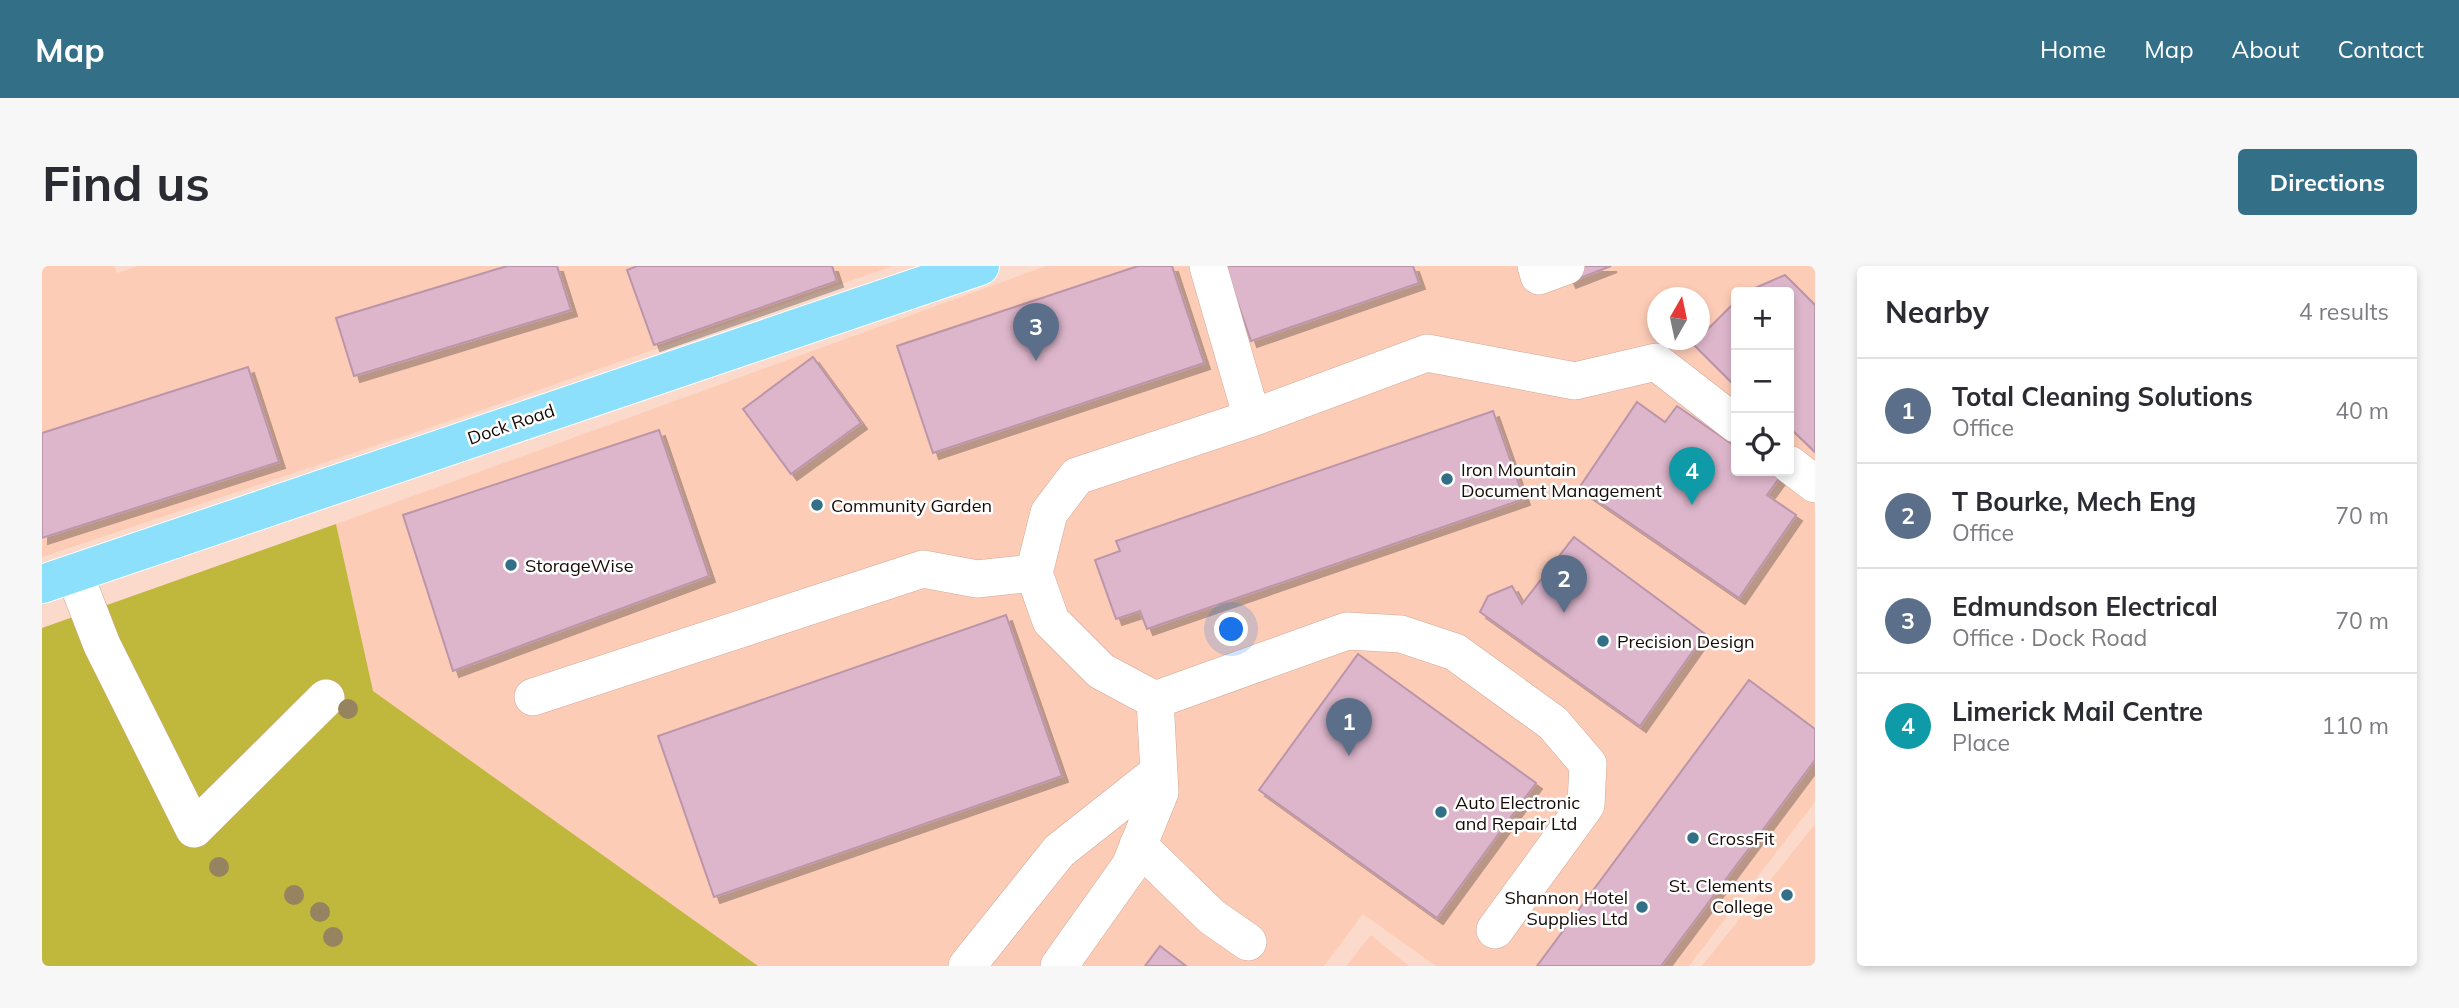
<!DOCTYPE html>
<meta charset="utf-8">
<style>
:root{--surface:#fff;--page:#f7f7f7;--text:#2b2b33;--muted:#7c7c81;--line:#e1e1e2;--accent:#337087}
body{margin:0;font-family:Mulish,sans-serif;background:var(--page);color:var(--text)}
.controls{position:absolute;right:21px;top:21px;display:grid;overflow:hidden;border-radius:7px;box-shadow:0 4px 10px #0003}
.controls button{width:63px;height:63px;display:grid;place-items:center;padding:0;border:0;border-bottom:2px solid var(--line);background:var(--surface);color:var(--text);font:35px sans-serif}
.compass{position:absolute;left:1605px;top:21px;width:63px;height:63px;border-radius:50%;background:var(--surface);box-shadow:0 4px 10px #0003;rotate:9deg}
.you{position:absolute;left:1190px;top:364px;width:24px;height:24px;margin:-18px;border:5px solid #fff;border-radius:50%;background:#1a73e8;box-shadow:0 0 0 10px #1a73e833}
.badge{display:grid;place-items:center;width:46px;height:46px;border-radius:50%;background:var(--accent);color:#fff;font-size:23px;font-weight:700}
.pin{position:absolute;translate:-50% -58px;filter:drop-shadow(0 2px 4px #0008)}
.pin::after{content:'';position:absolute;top:37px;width:24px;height:21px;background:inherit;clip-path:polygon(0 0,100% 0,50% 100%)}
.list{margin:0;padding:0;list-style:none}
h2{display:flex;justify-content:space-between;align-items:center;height:91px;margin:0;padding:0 28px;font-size:30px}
h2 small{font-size:23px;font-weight:400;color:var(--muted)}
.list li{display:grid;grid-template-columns:46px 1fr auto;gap:21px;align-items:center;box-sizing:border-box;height:105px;padding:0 28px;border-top:2px solid var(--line)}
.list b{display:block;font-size:26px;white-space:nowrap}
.list p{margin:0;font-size:23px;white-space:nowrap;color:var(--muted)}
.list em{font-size:23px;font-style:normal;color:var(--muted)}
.icon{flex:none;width:38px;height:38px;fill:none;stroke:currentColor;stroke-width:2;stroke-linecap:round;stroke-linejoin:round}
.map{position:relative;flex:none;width:1773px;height:700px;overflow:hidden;border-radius:7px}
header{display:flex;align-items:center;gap:42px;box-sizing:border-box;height:98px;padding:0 35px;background:var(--accent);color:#fff}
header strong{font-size:33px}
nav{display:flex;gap:38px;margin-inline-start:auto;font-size:24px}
.intro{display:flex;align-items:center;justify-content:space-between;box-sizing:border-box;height:168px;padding:0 42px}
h1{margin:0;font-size:49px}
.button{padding:18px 32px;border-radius:7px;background:var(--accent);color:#fff;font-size:24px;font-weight:700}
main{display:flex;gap:42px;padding:0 42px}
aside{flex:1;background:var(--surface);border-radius:7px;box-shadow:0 4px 10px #0003}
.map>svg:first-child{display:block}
.built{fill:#fdccb7;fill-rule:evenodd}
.green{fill:#c0b73d}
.building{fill:#ddb6cb;stroke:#bb95a9;stroke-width:2;filter:url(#shadow)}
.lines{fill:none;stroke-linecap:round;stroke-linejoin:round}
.minor-casing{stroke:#d0a897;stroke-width:38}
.major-casing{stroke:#fff;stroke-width:40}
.minor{stroke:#fff;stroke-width:37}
.major{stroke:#8ce0fc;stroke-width:38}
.tree{fill:#95845f}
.poi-dot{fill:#337087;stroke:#fff;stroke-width:2.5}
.labels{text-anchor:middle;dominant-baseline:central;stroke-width:5;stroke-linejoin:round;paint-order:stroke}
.street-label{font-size:18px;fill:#170a05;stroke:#fff}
.poi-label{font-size:18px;fill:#170a05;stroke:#fff;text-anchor:start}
</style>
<header>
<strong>Map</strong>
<nav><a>Home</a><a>Map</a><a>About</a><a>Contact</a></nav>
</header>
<div class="intro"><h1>Find us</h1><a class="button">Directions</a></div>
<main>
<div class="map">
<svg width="1773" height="700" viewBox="0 0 1773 700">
<defs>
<filter id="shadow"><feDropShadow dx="6" dy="6" stdDeviation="0" flood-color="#0004"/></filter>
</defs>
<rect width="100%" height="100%" fill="#fbdacb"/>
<path class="built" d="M0,0H72L75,7L96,0H851L425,149L0,291Z
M1004,0H1773V536L1647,700H1394L1321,648L1282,700H0L316,360L294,258ZM1694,26H1747V205H1694ZM1616,32H1658V74H1616Z
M1773,558V700H1660Z
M1329,669L1367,700H1304Z"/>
<path class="green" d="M294,258L331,425L716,700H0V362Z"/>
<path class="building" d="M465,0H515L529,44L312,110L294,52Z
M595,0H790L795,15L612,79L585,4Z
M1096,0H1130L1162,97L891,187L855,80Z
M1183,0H1371L1377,17L1209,75Z
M1521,0H1569L1528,16Z
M1743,9L1773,39V186L1747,161V26H1704Z
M1694,35V121L1651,78Z
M771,91L819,157L749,208L701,143Z
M206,101L237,196L0,272V167Z
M1595,136L1623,156L1635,140L1694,181V205H1729L1738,211L1725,229L1754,249L1697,332L1537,222Z
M1451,145L1482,233L1105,363L1098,345L1074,353L1053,294L1078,285L1074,275Z
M617,164L667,310L411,405L361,249Z
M1532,271L1663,368L1598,460L1438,346L1446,330L1470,320L1480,338Z
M964,349L1020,510L672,631L616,470Z
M1316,388L1494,517L1395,652L1217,524Z
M1707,414L1773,463V494L1619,700H1495Z
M1118,680L1144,700H1103Z"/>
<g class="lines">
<defs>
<path id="minor" d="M1166,0L1210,152L1385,87L1533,115L1614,96L1694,158
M1494,0L1497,10L1524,0
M1210,152L1035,210L1007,247L992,307L1009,355L1059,405L1113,434L1305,365L1359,368L1413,386L1511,457L1546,498L1544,539L1453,664
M1747,198L1773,218
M32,307L60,379L152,563L284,432
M491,431L881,303L935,313L992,307
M1096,579L1170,651L1206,676
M925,700L1017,585L1117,506
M1017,700L1088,600L1118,526L1113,434"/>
<path id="major" d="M0,318L938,0"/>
</defs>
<use href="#minor" class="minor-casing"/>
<use href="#major" class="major-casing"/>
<use href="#minor" class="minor"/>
<use href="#major" class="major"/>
</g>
<g class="tree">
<circle cx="306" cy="443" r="10"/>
<circle cx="177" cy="601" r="10"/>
<circle cx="252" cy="629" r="10"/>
<circle cx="278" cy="646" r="10"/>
<circle cx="291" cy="671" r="10"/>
</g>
<g class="poi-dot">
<circle cx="1405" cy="213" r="7"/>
<circle cx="775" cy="239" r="7"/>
<circle cx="469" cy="299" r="7"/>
<circle cx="1561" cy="375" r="7"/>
<circle cx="1399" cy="546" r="7"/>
<circle cx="1651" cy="572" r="7"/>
<circle cx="1745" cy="629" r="7"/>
<circle cx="1600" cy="641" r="7"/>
</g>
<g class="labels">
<g class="street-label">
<text transform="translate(469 158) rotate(-19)">Dock Road</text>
</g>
<g class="poi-label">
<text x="1419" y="203">Iron Mountain<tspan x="1419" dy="21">Document Management</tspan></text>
<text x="789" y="239">Community Garden</text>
<text x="483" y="299">StorageWise</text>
<text x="1575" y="375">Precision Design</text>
<text x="1413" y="536">Auto Electronic<tspan x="1413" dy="21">and Repair Ltd</tspan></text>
<text x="1665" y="572">CrossFit</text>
<text x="1731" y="619" text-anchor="end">St. Clements<tspan x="1731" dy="21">College</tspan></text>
<text x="1586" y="631" text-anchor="end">Shannon Hotel<tspan x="1586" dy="21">Supplies Ltd</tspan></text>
</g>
</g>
</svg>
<div class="controls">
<button>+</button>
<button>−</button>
<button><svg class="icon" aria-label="locate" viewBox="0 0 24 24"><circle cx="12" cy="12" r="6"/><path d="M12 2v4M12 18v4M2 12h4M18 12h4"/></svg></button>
</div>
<svg class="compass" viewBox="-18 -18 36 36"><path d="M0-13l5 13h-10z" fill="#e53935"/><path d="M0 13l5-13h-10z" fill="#7c7c81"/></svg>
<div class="you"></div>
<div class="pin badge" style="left:1307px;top:490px;background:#5c6f8a">1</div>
<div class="pin badge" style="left:1522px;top:347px;background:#5c6f8a">2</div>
<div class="pin badge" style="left:994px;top:95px;background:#5c6f8a">3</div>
<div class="pin badge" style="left:1650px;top:239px;background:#0f9aa8">4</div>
</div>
<aside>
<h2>Nearby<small>4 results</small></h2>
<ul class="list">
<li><span class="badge" style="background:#5c6f8a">1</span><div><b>Total Cleaning Solutions</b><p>Office</p></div><em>40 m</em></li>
<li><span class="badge" style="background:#5c6f8a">2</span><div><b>T Bourke, Mech Eng</b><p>Office</p></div><em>70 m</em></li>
<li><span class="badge" style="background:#5c6f8a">3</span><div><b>Edmundson Electrical</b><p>Office · Dock Road</p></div><em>70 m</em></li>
<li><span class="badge" style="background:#0f9aa8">4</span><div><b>Limerick Mail Centre</b><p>Place</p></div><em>110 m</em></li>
</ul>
</aside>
</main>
